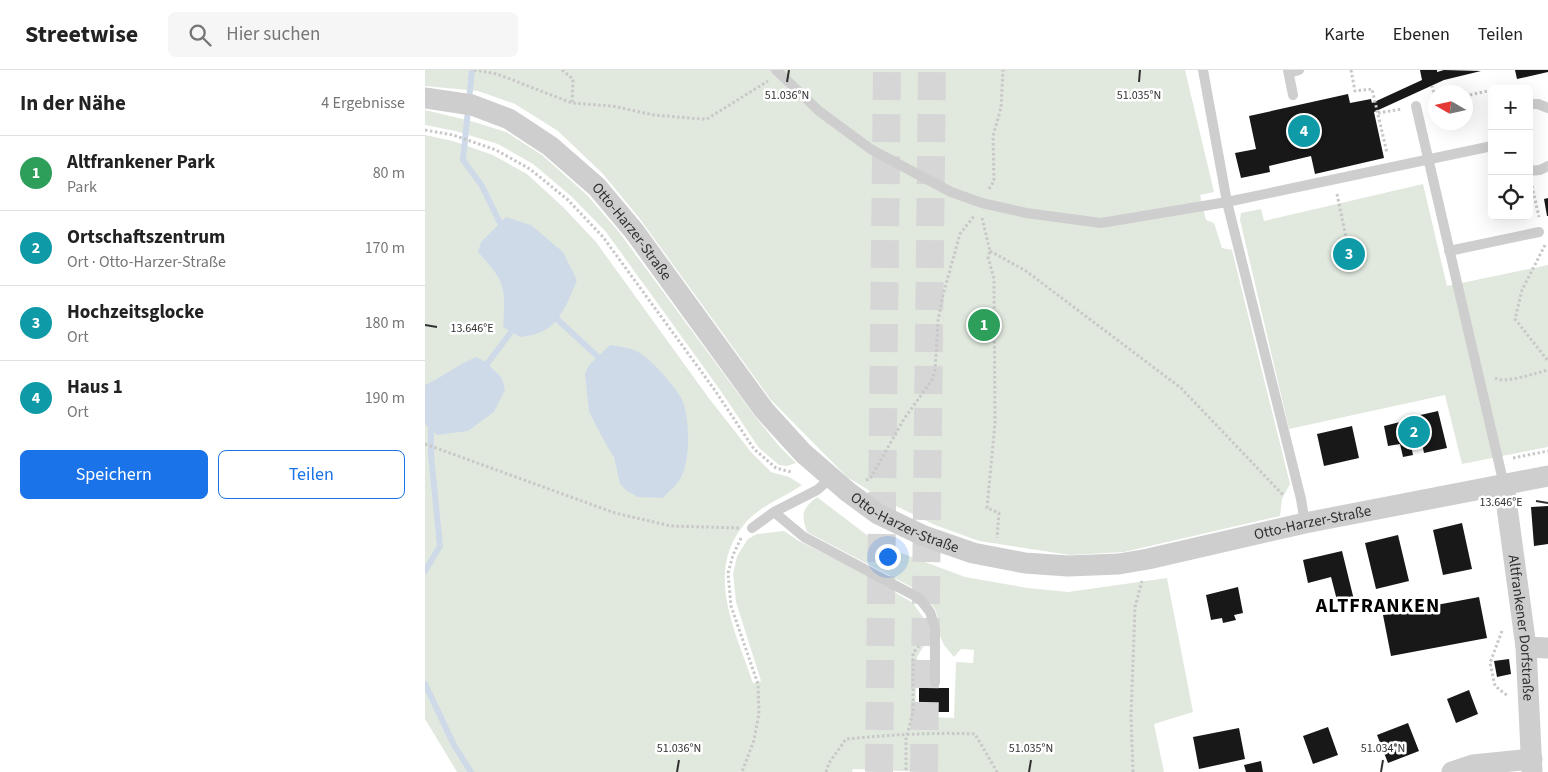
<!DOCTYPE html>
<html lang="de">
<meta charset="utf-8">
<style>
:root{--surface:#fff;--page:#f6f6f6;--text:#222;--muted:#767676;--line:#e0e0e0;--accent:#1a73e8}
body{margin:0;font-family:"Source Sans 3",sans-serif;background:var(--page);color:var(--text)}
.controls{position:absolute;right:15px;top:15px;display:grid;overflow:hidden;border-radius:8px;box-shadow:0 5px 20px #0002}
.controls button{width:45px;height:45px;display:grid;place-items:center;padding:0;border:0;border-bottom:1px solid var(--line);background:var(--surface);color:var(--text);font:25px sans-serif}
.compass{position:absolute;left:1003px;top:15px;width:45px;height:45px;border-radius:50%;background:var(--surface);box-shadow:0 5px 20px #0002;rotate:279deg}
.you{position:absolute;left:462px;top:486px;width:18px;height:18px;margin:-12px;border:4px solid #fff;border-radius:50%;background:#1a73e8;box-shadow:0 0 0 8px #1a73e833}
.badge{display:grid;place-items:center;width:32px;height:32px;border-radius:50%;background:var(--accent);color:#fff;font-size:16px;font-weight:700}
.pin{position:absolute;translate:-50% -50%;border:2px solid #fff;box-shadow:0 1px 5px #0006}
.list{margin:0;padding:0;list-style:none}
h2{display:flex;justify-content:space-between;align-items:center;height:65px;margin:0;padding:0 20px;font-size:21px}
h2 small{font-size:16px;font-weight:400;color:var(--muted)}
.list li{display:grid;grid-template-columns:32px 1fr auto;gap:15px;align-items:center;box-sizing:border-box;height:75px;padding:0 20px;border-top:1px solid var(--line)}
.list b{display:block;font-size:19px;white-space:nowrap}
.list p{margin:0;font-size:16px;white-space:nowrap;color:var(--muted)}
.list em{font-size:16px;font-style:normal;color:var(--muted)}
.actions{display:flex;gap:10px;padding:15px 20px}
.actions a{flex:1;padding:11px 0;border:1px solid var(--accent);border-radius:8px;text-align:center;font-size:18px;color:var(--accent)}
.actions .main{background:var(--accent);color:#fff}
.icon{flex:none;width:28px;height:28px;fill:none;stroke:currentColor;stroke-width:2;stroke-linecap:round;stroke-linejoin:round}
.map{position:relative;flex:none;width:1123px;height:702px;overflow:hidden}
header{display:flex;align-items:center;gap:30px;box-sizing:border-box;height:70px;padding:0 25px;background:var(--surface);border-bottom:1px solid var(--line)}
header strong{font-size:24px}
nav{display:flex;gap:28px;margin-inline-start:auto;font-size:18px}
.search{width:350px;height:45px;background:var(--page);display:flex;align-items:center;gap:12px;box-sizing:border-box;padding:0 18px;border-radius:8px;color:var(--muted);font-size:19px}
main{display:flex}
aside{flex:1;background:var(--surface)}
.map>svg:first-child{display:block}
.green{fill:#e1e9de}
.water{fill:#cfdae9}
.lines{fill:none;stroke-linecap:round;stroke-linejoin:round}
.stream{stroke:#cfdae9;stroke-width:6}
.building{fill:#181818}
.highway-tunnel{stroke:#d6d6d6;stroke-width:28;stroke-dasharray:28 14;stroke-linecap:butt}
.path{stroke:#c8c8c8;stroke-width:3;stroke-dasharray:2.5 2.5;stroke-linecap:butt}
.lane{stroke:#cecece;stroke-width:10}
.street{stroke:#cecece;stroke-width:21}
.ticks{fill:none;stroke:#313131;stroke-width:2}
.labels{text-anchor:middle;dominant-baseline:central;stroke-width:5;stroke-linejoin:round;paint-order:stroke}
.street-label{font-size:15px;fill:#313131;stroke:#fff}
.district-label{font-size:20px;font-weight:bold;letter-spacing:1px;fill:#000;stroke:#fff}
.ticks-label{font-size:12px;text-anchor:middle;fill:#313131;stroke:#fff;stroke-width:5;stroke-linejoin:round;paint-order:stroke}
</style>
<header>
<strong>Streetwise</strong>
<div class="search"><svg class="icon" aria-label="search" viewBox="0 0 24 24"><circle cx="10" cy="10" r="6"/><path d="M15 15l6 6"/></svg>Hier suchen</div>
<nav><a>Karte</a><a>Ebenen</a><a>Teilen</a></nav>
</header>
<main>
<aside>
<h2>In der Nähe<small>4 Ergebnisse</small></h2>
<ul class="list">
<li><span class="badge" style="background:#2e9e5b">1</span><div><b>Altfrankener Park</b><p>Park</p></div><em>80 m</em></li>
<li><span class="badge" style="background:#0f9aa8">2</span><div><b>Ortschaftszentrum</b><p>Ort · Otto-Harzer-Straße</p></div><em>170 m</em></li>
<li><span class="badge" style="background:#0f9aa8">3</span><div><b>Hochzeitsglocke</b><p>Ort</p></div><em>180 m</em></li>
<li><span class="badge" style="background:#0f9aa8">4</span><div><b>Haus 1</b><p>Ort</p></div><em>190 m</em></li>
</ul>
<div class="actions"><a class="main">Speichern</a><a>Teilen</a></div>
</aside>
<div class="map">
<svg width="1123" height="702" viewBox="0 0 1123 702">
<rect width="100%" height="100%" fill="#fff"/>
<path class="green" d="M0,0H760L789,122L775,125L781,150L789,153L797,178L807,180L865,414L857,429L855,446L699,482L645,485L554,471L510,455L463,432L422,407L346,330L215,149L178,104L133,61L90,34L53,21L0,16Z
M0,40L46,51L81,62L117,85L161,124L194,162L332,349L355,377L371,393L362,396L354,395L334,378L293,317L181,162L146,126L108,94L73,74L30,61L0,55Z
M0,65L28,71L68,85L102,104L138,137L171,172L283,327L326,382L346,402L364,407L377,415C360,427 337,435 322,451C278,500 310,559 328,613L336,611L311,532L308,504L312,486L323,469L332,464L359,461L374,471L432,500L488,533L500,550L503,561V569L492,587L490,646L529,648L531,592L548,593L549,580L536,579L529,587L519,575L515,566L514,552L510,539L496,522L382,462C376,445 377,438 392,427L455,475L540,507L603,518L643,522L742,508L768,642L729,654L739,702H499L428,699L427,702H32L0,649Z
M998,114L1022,216L1123,195V377L1037,394L1020,325L864,359L815,150L816,143L836,139L839,151Z"/>
<path class="water" d="M81,147L106,155L138,182L152,210C145,227 136,253 118,261C111,265 102,266 95,267L78,257C81,216 80,212 53,182L56,172Z
M185,275C197,277 209,278 218,285C228,292 254,320 258,332C265,352 266,393 254,411C250,417 243,422 238,428L213,427L202,421L195,414L189,387L183,378L164,342L160,304L164,295Z
M51,287L61,292L77,308L80,320L69,342L43,361L12,365L0,354V315C18,307 33,294 51,287Z"/>
<g class="lines">
<path class="stream" d="M47,0L38,90L57,116L75,153
M132,249L172,286
M59,298L86,262
M0,501L15,476L6,385V352
M0,614L29,675L46,702"/>
</g>
<path class="building" d="M995,0H1012V2L1019,0L1056,1L1019,10L949,42L959,88L890,104L886,86L844,96L845,102L816,108L810,83L831,79L824,46L923,24L925,33L946,29L947,33L997,10Z
M1090,0H1123V2L1092,9Z
M1123,128V146H1122L1119,129Z
M1013,341L1022,378L999,383L996,369L985,371L988,385L978,387L975,374L963,376L959,356L991,348V346Z
M927,356L934,388L899,396L892,364Z
M1123,436V474L1109,476L1106,437Z
M1037,453L1047,499L1018,505L1008,460Z
M973,465L984,511L951,519L940,473Z
M917,481L929,530L913,534L906,507L883,513L878,490Z
M813,517L818,543L809,545L811,550L798,553L797,548L786,550L781,525Z
M1054,527L1062,568L966,586L958,545Z
M1084,589L1086,604L1072,607L1069,591Z
M494,618H524V642H494Z
M1044,620L1053,644L1031,653L1022,629Z
M983,653L994,681L963,693L952,665Z
M903,657L913,685L888,694L878,666Z
M814,658L820,689L774,699L768,667Z
M836,691L838,702H821L819,695Z"/>
<g class="lines">
<path class="highway-tunnel" d="M454,702L462,0
M499,702L507,0"/>
<path class="path" d="M49,0L72,4L147,33L187,36L229,45L277,49H282L343,11
M137,0L148,9L147,33
M926,0L930,21L947,19L962,83
M1075,19H1079
M1040,26L1067,20
M1006,33L1011,32L1007,16
M953,43L977,39
M0,60L28,65L71,80L105,99L143,130L178,167L289,319L329,379L351,398L366,402
M1107,116L1114,147
M564,119L569,111L568,66L576,38L578,0
M912,124L923,177L919,178L921,190L929,188L927,176L923,177
M557,148L565,181L563,187L569,209L570,353L562,438L574,443L572,468
M1120,175L1097,220L1090,249L1123,291
M565,181L601,201L756,318L859,426
M1070,308C1081,314 1110,303 1123,300
M0,374L190,443L246,456L314,458
M1088,388L1123,381
M441,410L445,409L479,349L507,310L510,301L513,251L518,225L535,164L549,146
M316,468L308,485L303,503L306,536L333,614L334,644L329,670L317,702
M1077,561L1065,593L1070,616L1083,626
M481,700V669L488,642V583L494,576
M401,702L404,693L421,669C464,665 507,662 550,664L572,702
M708,702L706,647L710,537L717,511"/>
<path class="lane" d="M351,0L394,41L447,80L526,122L557,133L601,143L676,153L802,132L1067,76
M778,0L802,132L876,429L880,453
M863,0L868,25
M864,3L874,0
M1104,34H1113L1123,38
M991,36L1079,415
M1104,101L1115,100L1123,96
M1024,181L1114,162
M349,442L379,467L494,528L505,542L510,558V612
M327,458L349,442L392,420L406,408"/>
<g class="street">
<path id="s1" d="M0,28L47,35L84,49L125,76L172,117L209,161L339,340L378,383L423,422L453,444L499,466L548,483L600,493L643,496L694,494L723,489L880,453L1123,406"/>
<path id="s2" d="M1079,415L1101,577L1107,702"/>
<path d="M1101,577L1123,578"/>
<path d="M1027,702L1048,695L1107,689"/>
</g>
</g>
<path class="ticks" d="M362,12L364,0M714,12L715,0M0,255L12,257M1111,431L1123,433M252,702L254,690M604,702L606,690M956,702L958,690"/>
<g class="labels">
<g class="street-label">
<text stroke="none"><textPath href="#s1" startOffset="255">Otto-Harzer-Straße</textPath></text>
<text stroke="none"><textPath href="#s1" startOffset="660">Otto-Harzer-Straße</textPath></text>
<text stroke="none"><textPath href="#s1" startOffset="1080">Otto-Harzer-Straße</textPath></text>
<text stroke="none"><textPath href="#s2" startOffset="144">Altfrankener Dorfstraße</textPath></text>
</g>
<g class="district-label">
<text x="953" y="536">ALTFRANKEN</text>
</g>
</g>
<g class="ticks-label">
<text x="362" y="29">51.036°N</text>
<text x="714" y="29">51.035°N</text>
<text x="47" y="262">13.646°E</text>
<text x="1076" y="436">13.646°E</text>
<text x="254" y="682">51.036°N</text>
<text x="606" y="682">51.035°N</text>
<text x="958" y="682">51.034°N</text>
</g>
</svg>
<div class="controls">
<button>+</button>
<button>−</button>
<button><svg class="icon" aria-label="locate" viewBox="0 0 24 24"><circle cx="12" cy="12" r="6"/><path d="M12 2v4M12 18v4M2 12h4M18 12h4"/></svg></button>
</div>
<svg class="compass" viewBox="-18 -18 36 36"><path d="M0-13l5 13h-10z" fill="#e53935"/><path d="M0 13l5-13h-10z" fill="#767676"/></svg>
<div class="you"></div>
<div class="pin badge" style="left:559px;top:255px;background:#2e9e5b">1</div>
<div class="pin badge" style="left:989px;top:362px;background:#0f9aa8">2</div>
<div class="pin badge" style="left:924px;top:184px;background:#0f9aa8">3</div>
<div class="pin badge" style="left:879px;top:61px;background:#0f9aa8">4</div>
</div>
</main>
